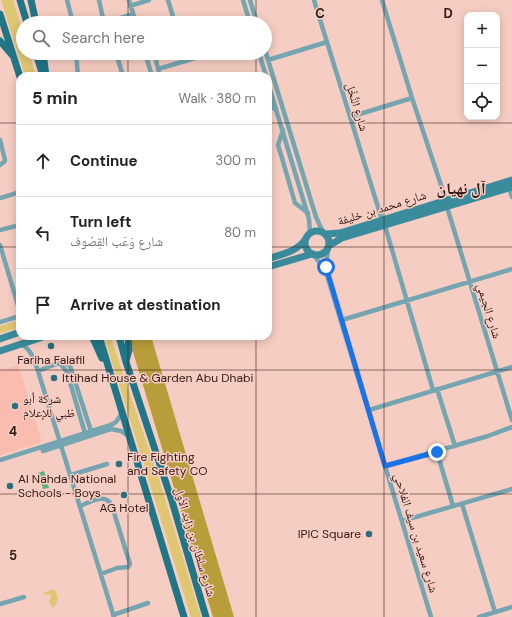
<!DOCTYPE html>
<meta charset="utf-8">
<style>
:root{--surface:#fff;--page:#f2f2f2;--text:#222;--muted:#767676;--line:#e0e0e0}
body{margin:0;font-family:"DM Sans","Noto Naskh Arabic",sans-serif;background:var(--page);color:var(--text)}
.controls{position:absolute;right:12px;top:12px;display:grid;overflow:hidden;border-radius:8px;box-shadow:0 2px 10px #0003}
.controls button{width:36px;height:36px;display:grid;place-items:center;padding:0;border:0;border-bottom:1px solid var(--line);background:var(--surface);color:var(--text);font:20px sans-serif}
.stop{position:absolute;width:12px;height:12px;margin:-9px;border:3px solid #1a73e8;border-radius:50%;background:#fff}
.stop.end{background:#1a73e8;border-color:#fff;box-shadow:0 1px 4px #0008}
.list{margin:0;padding:0;list-style:none}
h2{display:flex;justify-content:space-between;align-items:center;height:52px;margin:0;padding:0 16px;font-size:17px}
h2 small{font-size:13px;font-weight:400;color:var(--muted)}
.list li{display:grid;grid-template-columns:26px 1fr auto;gap:12px;align-items:center;box-sizing:border-box;height:72px;padding:0 16px;border-top:1px solid var(--line)}
.list b{display:block;font-size:15px;white-space:nowrap}
.list p{margin:0;font-size:13px;white-space:nowrap;color:var(--muted)}
.list em{font-size:13px;font-style:normal;color:var(--muted)}
.icon{flex:none;width:22px;height:22px;fill:none;stroke:currentColor;stroke-width:2;stroke-linecap:round;stroke-linejoin:round}
.map{position:relative;flex:none;width:512px;height:617px;overflow:hidden}
.search{position:absolute;background:var(--surface);box-shadow:0 2px 10px #0003;left:16px;top:16px;width:256px;height:44px;display:flex;align-items:center;gap:10px;box-sizing:border-box;padding:0 14px;border-radius:22px;color:var(--muted);font-size:15px}
.panel{position:absolute;background:var(--surface);box-shadow:0 2px 10px #0003;left:16px;top:72px;width:256px;height:268px;border-radius:12px}
.map>svg:first-child{display:block}
.built{fill:#f9bcaf}
.green{fill:#dfc672}
.forest{fill:#b99d3a}
.water{fill:#5bb37a}
.lines{fill:none;stroke-linecap:round;stroke-linejoin:round}
.street{stroke:#75a5b0;stroke-width:4.5}
.secondary{stroke:#3a8c9c;stroke-width:7}
.primary{stroke:#207687;stroke-width:7}
.route{stroke:#1a73e8;stroke-width:5}
.grid{fill:none;stroke:#311914;stroke-width:1;stroke-opacity:0.55}
.poi-dot{fill:#296f7d;stroke:#f6cdc3;stroke-width:1.5}
.labels{text-anchor:middle;dominant-baseline:central;stroke-width:3;stroke-linejoin:round;paint-order:stroke}
.street-label{font-size:12px;fill:#311914;stroke:#f6cdc3}
.poi-label{font-size:12px;fill:#311914;stroke:#f6cdc3;text-anchor:start}
.district-label{font-size:16px;font-weight:bold;fill:#311914;stroke:#f6cdc3}
.grid-label{font-size:13px;text-anchor:middle;font-weight:bold;fill:#311914;stroke:#f6cdc3;stroke-width:3;stroke-linejoin:round;paint-order:stroke}
</style>
<div class="map">
<svg width="512" height="617" viewBox="0 0 512 617">
<rect width="100%" height="100%" fill="#f6cdc3"/>
<path class="built" d="M18,365L42,442L0,455V371Z"/>
<path class="green" d="M1,0H13L23,32V53H29L36,76H25Z
M17,321L19,323L15,329L0,333V326Z
M111,338L159,479L201,617H191L145,468L105,340Z
M54,589C59,596 59,601 53,608L49,602L51,596L49,594L44,595L43,593Z"/>
<path class="forest" d="M131,336H151L234,617H213L133,352Z"/>
<path class="water" d="M44,471L49,488L43,489L38,473Z"/>
<g class="lines">
<path class="street" d="M67,0L73,23
M99,0L104,23
M129,0L136,23
M168,0L175,23
M243,0L250,23
M250,0L257,23
M314,0L382,220
M382,0L412,98L446,200
M130,6L149,0
M105,23L133,14
M265,50L316,217L323,232
M76,53L78,76
M116,53L123,76
M145,53L152,76
M154,53L160,76
M184,53L186,61
M259,53L266,76
M268,60L327,42
M158,69L212,53
M268,83L309,219L310,233
M268,107L276,109
M350,117L412,98
M283,130L278,145L282,158L295,203L308,213
M0,140L5,160L4,162L0,165
M509,188L512,197
M0,198L20,192
M447,207L512,420
M385,226L433,390
M0,230L20,225
M0,245L20,312
M314,255L326,272L431,617
M326,270L328,250
M342,320L512,269
M0,322L20,316
M21,344C32,350 34,360 38,371L114,617
M60,363L67,372L85,433
M38,371C48,368 62,358 70,366L91,431
M437,389L455,446
M369,410L512,367
M43,451L111,429L121,431L128,436
M437,452L453,506
M0,460L111,425L116,422L122,413
M385,466L488,436L512,427
M71,475L107,464
M462,504L495,612
M80,506C90,502 106,492 112,506L129,561L130,564L128,567L117,568L101,574
M402,521L512,489
M0,604L24,597
M113,615L148,603
M479,617L512,607"/>
<path class="secondary" d="M305 243a12 12 0 1 1 24 0a12 12 0 1 1-24 0Z
M326,234L340,233L512,180
M330,245L342,238L512,187
M268,259C282,254 296,252 305,240
M268,267L312,254
M0,339L20,332
M0,351L46,336"/>
<path class="primary" d="M20,0L27,23
M31,0L36,23
M0,14L20,77
M0,41L13,56
M36,53L43,76
M43,53L46,76
M45,336H58
M92,336L102,358
M99,336L184,617
M119,336L126,362L172,501L206,617
M126,361L129,350L128,336"/>
</g>
<g class="lines">
<path class="route" d="M326,267L385,466L437,452"/>
</g>
<path class="grid" d="M128,0V23M256,0V23M384,0V617M128,53V76M256,53V76M0,123H20M268,123H512M0,247H20M268,247H512M128,336V617M256,336V617M0,370H512M0,494H512"/>
<g class="poi-dot">
<circle cx="51" cy="346" r="4"/>
<circle cx="54" cy="378" r="4"/>
<circle cx="15" cy="406" r="4"/>
<circle cx="119" cy="464" r="4"/>
<circle cx="10" cy="486" r="4"/>
<circle cx="124" cy="495" r="4"/>
<circle cx="369" cy="534" r="4"/>
</g>
<g class="labels">
<g class="street-label">
<text transform="translate(357 107) rotate(73)">شارع النَّخْل</text>
<text transform="translate(382 208) rotate(-17)">شارع محمد بن خليفة</text>
<text transform="translate(489 311) rotate(73)">شارع الجيمي</text>
<text transform="translate(416 533) rotate(73)">شارع سعيد بن سيف الفلاحي</text>
<text transform="translate(195 542) rotate(73)">شارع سلطان بن زايد الأول</text>
</g>
<g class="poi-label">
<text x="51" y="360" text-anchor="middle">Fariha Falafil</text>
<text x="62" y="378">Ittihad House &amp; Garden Abu Dhabi</text>
<text x="23" y="399">شركة أبو<tspan x="23" dy="14">ظبي للإعلام</tspan></text>
<text x="127" y="457">Fire Fighting<tspan x="127" dy="14">and Safety CO</tspan></text>
<text x="18" y="479">Al Nahda National<tspan x="18" dy="14">Schools - Boys</tspan></text>
<text x="124" y="508" text-anchor="middle">AG Hotel</text>
<text x="361" y="534" text-anchor="end">IPIC Square</text>
</g>
<g class="district-label">
<text x="461" y="188">آل نهيان</text>
</g>
</g>
<g class="grid-label">
<text x="320" y="18">C</text>
<text x="448" y="18">D</text>
<text x="13" y="436">4</text>
<text x="13" y="560">5</text>
</g>
</svg>
<div class="controls">
<button>+</button>
<button>−</button>
<button><svg class="icon" aria-label="locate" viewBox="0 0 24 24"><circle cx="12" cy="12" r="6"/><path d="M12 2v4M12 18v4M2 12h4M18 12h4"/></svg></button>
</div>
<div class="stop" style="left:326px;top:267px"></div>
<div class="stop end" style="left:437px;top:452px"></div>
<div class="search"><svg class="icon" aria-label="search" viewBox="0 0 24 24"><circle cx="10" cy="10" r="6"/><path d="M15 15l6 6"/></svg>Search here</div>
<section class="panel">
<h2>5 min<small>Walk · 380 m</small></h2>
<ul class="list">
<li><svg class="icon" aria-label="ahead" viewBox="0 0 24 24"><path d="M12 20V5M6 11l6-6 6 6"/></svg><div><b>Continue</b></div><em>300 m</em></li>
<li><svg class="icon" aria-label="left" viewBox="0 0 24 24"><path d="M17 20v-9H6M10 6l-5 5 5 5"/></svg><div><b>Turn left</b><p>شارع وَعَب القِصُوف</p></div><em>80 m</em></li>
<li><svg class="icon" aria-label="arrive" viewBox="0 0 24 24"><path d="M6 21V4h12l-3 4 3 4H6"/></svg><div><b>Arrive at destination</b></div></li>
</ul>
</section>
</div>
